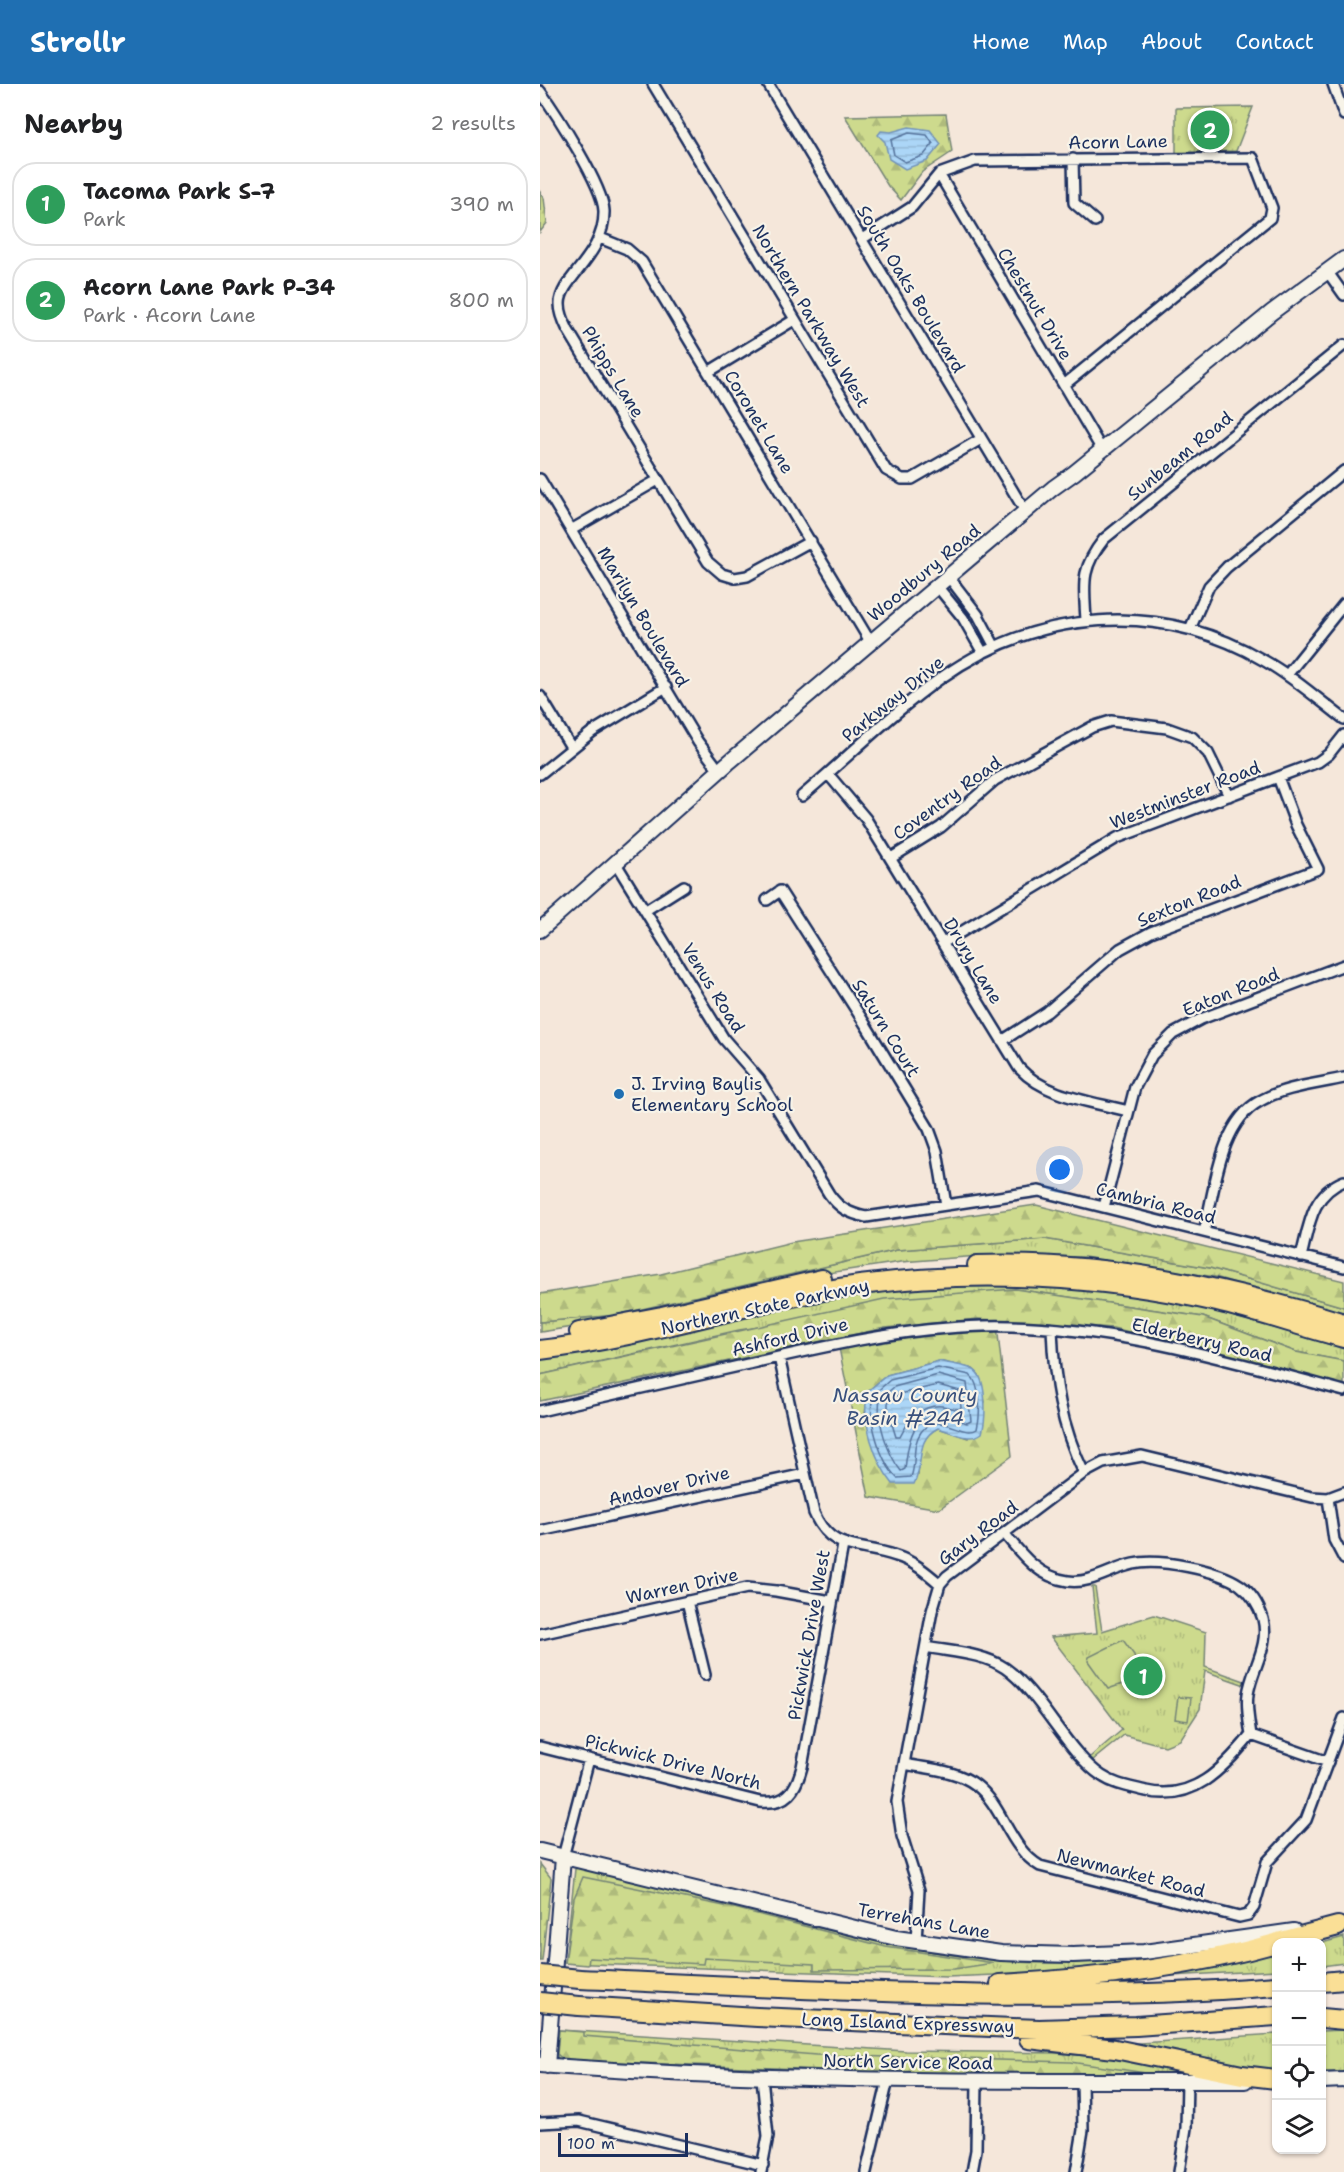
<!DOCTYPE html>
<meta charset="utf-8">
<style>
:root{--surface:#fff;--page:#f2f2f2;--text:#202124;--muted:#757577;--line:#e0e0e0;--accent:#1f6fb2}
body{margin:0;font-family:"Shantell Sans",sans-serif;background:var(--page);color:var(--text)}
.controls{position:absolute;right:18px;bottom:18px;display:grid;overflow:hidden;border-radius:12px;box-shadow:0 2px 4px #0004}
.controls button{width:54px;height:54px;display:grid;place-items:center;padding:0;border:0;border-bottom:2px solid var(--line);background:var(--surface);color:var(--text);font:30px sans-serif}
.scale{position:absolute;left:18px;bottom:15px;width:130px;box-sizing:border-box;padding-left:6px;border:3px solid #1b2f5e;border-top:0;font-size:16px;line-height:21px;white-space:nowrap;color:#1b2f5e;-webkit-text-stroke:4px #f7f3e8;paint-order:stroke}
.you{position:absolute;left:520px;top:1086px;width:21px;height:21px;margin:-15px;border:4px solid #fff;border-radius:50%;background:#1a73e8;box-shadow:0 0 0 9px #1a73e833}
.badge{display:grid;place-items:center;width:39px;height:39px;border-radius:50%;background:var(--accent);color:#fff;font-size:20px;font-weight:700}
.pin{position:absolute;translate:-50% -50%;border:3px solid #fff;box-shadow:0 2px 6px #0006}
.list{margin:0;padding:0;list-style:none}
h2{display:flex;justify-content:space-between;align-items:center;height:78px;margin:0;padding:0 24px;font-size:26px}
h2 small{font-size:20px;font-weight:400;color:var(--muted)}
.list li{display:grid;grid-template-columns:39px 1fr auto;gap:18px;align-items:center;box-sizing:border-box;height:84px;margin:0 12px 12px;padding:0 12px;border:2px solid var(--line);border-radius:24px}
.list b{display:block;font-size:22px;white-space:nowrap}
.list p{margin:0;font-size:20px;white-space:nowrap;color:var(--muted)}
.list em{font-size:20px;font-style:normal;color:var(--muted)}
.icon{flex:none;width:33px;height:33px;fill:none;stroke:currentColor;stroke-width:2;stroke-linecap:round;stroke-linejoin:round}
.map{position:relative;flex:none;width:804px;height:2088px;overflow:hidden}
header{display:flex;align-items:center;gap:36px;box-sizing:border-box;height:84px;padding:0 30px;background:var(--accent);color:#fff}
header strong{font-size:28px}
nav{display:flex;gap:33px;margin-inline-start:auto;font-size:21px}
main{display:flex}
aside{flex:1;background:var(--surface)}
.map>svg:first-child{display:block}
.grass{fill:url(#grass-tufts);stroke:#748476;stroke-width:1.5}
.forest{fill:url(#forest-firs);stroke:#748476;stroke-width:1.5;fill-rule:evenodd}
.pitch{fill:#cdda8d;stroke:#748476;stroke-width:1.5}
.water{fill:url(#water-rules);stroke:#7293ba;stroke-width:1.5}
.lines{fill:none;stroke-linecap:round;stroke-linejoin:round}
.shore{stroke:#55729b;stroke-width:1.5}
.street-casing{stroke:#1b2f5e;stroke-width:14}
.secondary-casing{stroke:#1b2f5e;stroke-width:18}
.highway-casing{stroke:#1b2f5e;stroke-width:22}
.street{stroke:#f7f3e8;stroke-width:9}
.secondary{stroke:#f7f3e8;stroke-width:14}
.highway{stroke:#fadf96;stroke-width:18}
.highway-bridge-casing{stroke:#1b2f5e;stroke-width:22;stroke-linecap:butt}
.highway-bridge{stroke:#fadf96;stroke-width:18}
.poi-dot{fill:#1f6fb2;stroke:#f7f3e8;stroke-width:2}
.labels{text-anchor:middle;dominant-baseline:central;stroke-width:4.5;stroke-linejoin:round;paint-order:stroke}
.street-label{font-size:18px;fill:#1b2f5e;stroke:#f7f3e8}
.poi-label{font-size:18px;fill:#1b2f5e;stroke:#f7f3e8;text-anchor:start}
.water-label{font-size:20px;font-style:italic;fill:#38507d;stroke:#f7f3e8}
</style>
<header>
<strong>Strollr</strong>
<nav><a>Home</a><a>Map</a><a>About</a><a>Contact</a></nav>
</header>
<main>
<aside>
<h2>Nearby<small>2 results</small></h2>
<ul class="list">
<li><span class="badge" style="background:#2e9e5b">1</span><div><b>Tacoma Park S-7</b><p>Park</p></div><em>390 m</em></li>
<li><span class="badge" style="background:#2e9e5b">2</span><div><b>Acorn Lane Park P-34</b><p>Park · Acorn Lane</p></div><em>800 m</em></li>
</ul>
</aside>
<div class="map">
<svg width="804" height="2088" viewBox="0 0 804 2088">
<defs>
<pattern id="grass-tufts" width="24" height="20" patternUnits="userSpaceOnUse" patternTransform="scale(1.5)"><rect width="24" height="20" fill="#cdda8d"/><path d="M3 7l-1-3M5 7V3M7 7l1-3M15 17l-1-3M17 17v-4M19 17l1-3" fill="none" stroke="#afbb7c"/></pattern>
<pattern id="forest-firs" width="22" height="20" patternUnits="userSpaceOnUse" patternTransform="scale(1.5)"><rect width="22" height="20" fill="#cdda8d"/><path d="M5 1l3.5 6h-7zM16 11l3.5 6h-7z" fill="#afbb7c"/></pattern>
<pattern id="water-rules" width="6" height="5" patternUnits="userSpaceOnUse" patternTransform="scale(1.5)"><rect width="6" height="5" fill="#acd6f7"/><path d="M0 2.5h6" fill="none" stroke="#93b8d6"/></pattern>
</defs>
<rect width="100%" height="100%" fill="#f5e7da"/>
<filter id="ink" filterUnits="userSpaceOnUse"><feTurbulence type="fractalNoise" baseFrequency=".0167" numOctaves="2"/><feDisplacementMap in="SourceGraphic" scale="12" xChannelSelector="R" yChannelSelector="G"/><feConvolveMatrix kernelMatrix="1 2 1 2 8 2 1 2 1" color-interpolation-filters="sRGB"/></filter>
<g filter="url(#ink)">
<path class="grass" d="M713,23L696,67L636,69V24Z
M505,1155L670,1184L804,1223V1231L675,1193L544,1173L452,1171L361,1178L275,1191L109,1231L0,1248V1238L76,1231L357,1166Z
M394,1200C446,1201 499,1199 550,1204C637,1214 721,1239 804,1265V1277L756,1268L663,1233L475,1205L199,1246L0,1291V1273L252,1219Z
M552,1503H555L562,1547L614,1531L666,1548L665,1583L707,1598L705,1601L665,1587L660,1625L640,1656L625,1662L584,1651L553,1676L550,1673L582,1646L511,1553L557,1549Z
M39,1783C184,1815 327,1867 477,1878C549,1883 622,1870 693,1862L694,1866L546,1887L407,1893L25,1879L35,1785Z
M804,1853V1879L782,1882V1859Z
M736,1869V1886L578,1895L677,1882Z
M19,1946L366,1967L516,1969L590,1976L661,1992L365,1993L141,1985L20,1977L17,1974Z
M804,1946V1988H782V1947Z
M736,1950V1987H704L585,1960Z"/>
<path class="forest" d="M406,30L412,68L382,88L361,116L348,102L305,32Z
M0,108L4,114L7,139L0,148Z
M496,1121L804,1197V1223L670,1184L505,1155L357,1166L76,1231L0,1238V1210L121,1190L252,1158Z
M475,1205L663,1233L756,1268L804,1277V1301L573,1244L438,1235L345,1244L0,1317V1291L344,1215Z
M457,1242L472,1372L399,1425L329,1413L298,1259ZM399,1277L433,1285L439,1291L445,1318L428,1354L398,1344C378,1354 381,1371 378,1391L339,1375L325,1330L328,1307L347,1291Z
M0,1780L11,1794L2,1877H0Z
M43,1793L194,1824L346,1863L454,1879L414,1885L274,1886V1880L164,1874L163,1880L49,1874L48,1881L25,1879L34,1814Z
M19,1946L43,1948V1952L276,1971L530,1978L613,1990L362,1989L24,1976L17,1970Z"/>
<path class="pitch" d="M583,1556L594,1571L597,1586L585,1599L568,1605L548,1577L549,1573Z
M638,1613L651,1614L648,1637L635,1635Z"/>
<path class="water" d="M369,43L390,46L401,60L387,77L365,85L349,75L345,58L338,51L341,47L351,48Z
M399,1277C409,1280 422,1281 432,1285C448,1291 446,1335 442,1349C429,1359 413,1348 398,1344C374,1356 385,1379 374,1400H353C335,1378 320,1335 328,1307L347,1291Z"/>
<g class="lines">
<path class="shore" d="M369,49L387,51L393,60L383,72L365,78L354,71L351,56Z
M398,1284L430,1291C441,1301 441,1330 437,1345C423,1355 398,1325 381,1348C371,1362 377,1378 371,1393L357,1394C340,1377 327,1334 333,1311L350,1296Z
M398,1291L427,1299L431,1337L427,1339C378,1320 370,1341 365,1385L361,1387C348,1371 336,1336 340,1315L354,1303Z
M398,1301L420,1307L421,1325C415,1326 409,1323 402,1322C381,1320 368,1337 360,1353H356L348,1327V1319L359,1310Z"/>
<defs>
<path id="street" d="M113,0L346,386L362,395H372L441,355
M228,0L485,427
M793,0L804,31
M0,7C16,29 63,102 64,127C65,172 20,194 20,220C20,229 24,238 28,246L168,478L182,490L195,494L207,492L271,457
M533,75L534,119L555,137
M399,90L562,366
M60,154L87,165L102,178L331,559
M322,155L372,123L399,90L435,77L713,74L732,124L730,134L524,301
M787,187L804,211
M170,287L254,236
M0,395L158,658L179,686
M31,446L118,396
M408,492L438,531L455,563
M397,502L423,534L443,569
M546,536C544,500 540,485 564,455L804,261
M650,545L669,502L687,483L804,387
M747,591L804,520
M0,612L31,663
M0,690L52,648L126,603
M288,690L326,735L479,984C506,1013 550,1017 588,1027
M262,712C307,674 354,627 401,594C499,525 619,516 723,576C752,592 778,615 804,635
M351,774L401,743L455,696L552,643L571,637L627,644L652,653L668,669L689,712
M75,778L184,955L219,995L289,1110C299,1124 308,1129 326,1133L499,1107L804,1183
M227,816L240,807L327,943L389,1045L397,1067L406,1121
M106,826L144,802
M403,859L577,754L778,678L789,670L804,651
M462,957L507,928L580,865L611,848L778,785L756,741L738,693
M564,1123L595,1003L612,971L633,950L661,935L804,881
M664,1148C675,1107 679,1039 720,1017C744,1003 777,1000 804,994
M761,1173C769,1142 771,1110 804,1097
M512,1245C514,1297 521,1342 544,1389
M239,1273L274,1429C292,1470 321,1459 356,1472C373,1477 386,1488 400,1500
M0,1327C69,1311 138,1296 208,1280C286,1262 363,1244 444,1242C566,1239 688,1276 804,1307
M788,1414L794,1456L804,1475
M0,1447L265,1390
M464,1449C481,1470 498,1493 528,1497C552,1500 570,1485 593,1480C619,1474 678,1486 700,1501C711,1509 719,1522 723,1535C730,1562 712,1584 708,1610C706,1623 709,1638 711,1651
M147,1517L165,1591
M0,1550L207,1504L236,1507L291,1517
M386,1563C411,1568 443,1569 465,1584C501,1609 527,1669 562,1692C575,1701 591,1703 606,1707C653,1718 683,1685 711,1651L788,1678
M0,1663L220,1718C247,1721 256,1706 262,1683L303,1461
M365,1680C388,1685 417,1686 436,1701C464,1723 468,1763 500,1782L699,1833L708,1831L714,1823L727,1778L766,1736L804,1634
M23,1773L49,1675
M376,1857L379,1806L362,1752L357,1718L392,1527L400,1500L407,1492L544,1389L563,1379L602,1372L772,1413L788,1414L804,1408
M0,2039L39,2037L223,2081
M221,2088L228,2052L222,1994
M326,2088L348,1996
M432,2088L436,2066L437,1997
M536,2088L543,2046L542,1997
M639,2088L646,2044L647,1997"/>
<path id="secondary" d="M0,846L188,679L513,404L534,389L732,228L804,175
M0,1767L356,1854L461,1869L533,1871L604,1868L754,1847
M0,1981C235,1999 470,1997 705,1997
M7,1982L23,1773
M782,1997L804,1996"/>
<path id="highway" d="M437,1181C563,1177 685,1202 804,1239
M39,1248L122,1232L282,1195
M0,1266C109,1253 212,1216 320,1201C438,1185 562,1192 677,1218C720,1228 762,1243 804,1254
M738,1858L798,1842
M40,1895C273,1905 504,1921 736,1902
M782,1898L804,1896
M460,1900C553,1895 647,1884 736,1859
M39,1922L217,1933L499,1945L596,1942L736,1932
M782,1934L804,1936
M489,1955L575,1965L702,1991L736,1995"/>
</defs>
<use href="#street" class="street-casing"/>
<use href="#secondary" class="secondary-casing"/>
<use href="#highway" class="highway-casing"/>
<use href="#street" class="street"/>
<use href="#secondary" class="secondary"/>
<use href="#highway" class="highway"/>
<defs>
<path id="highway-bridge" d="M0,1891L40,1895
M0,1918L39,1922"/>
</defs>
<use href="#highway-bridge" class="highway-bridge-casing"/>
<use href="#highway-bridge" class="highway-bridge"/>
</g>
</g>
<circle class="poi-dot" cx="79" cy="1010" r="6"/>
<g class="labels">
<g class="street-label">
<text transform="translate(578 58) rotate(-1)">Acorn Lane</text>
<text transform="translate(371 205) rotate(59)">South Oaks Boulevard</text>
<text transform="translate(495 220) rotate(59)">Chestnut Drive</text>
<text transform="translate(271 232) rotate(59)">Northern Parkway West</text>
<text transform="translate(73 288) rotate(59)">Phipps Lane</text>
<text transform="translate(219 338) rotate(59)">Coronet Lane</text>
<text transform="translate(640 372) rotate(-39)">Sunbeam Road</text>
<text transform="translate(384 489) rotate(-40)">Woodbury Road</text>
<text transform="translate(103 533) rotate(59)">Marilyn Boulevard</text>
<text transform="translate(353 615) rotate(-39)">Parkway Drive</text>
<text transform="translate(645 711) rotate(-21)">Westminster Road</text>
<text transform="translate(407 714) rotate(-36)">Coventry Road</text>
<text transform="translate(649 817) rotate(-22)">Sexton Road</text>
<text transform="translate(433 877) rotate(59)">Drury Lane</text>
<text transform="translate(173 904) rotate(58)">Venus Road</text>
<text transform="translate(691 908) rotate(-22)">Eaton Road</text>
<text transform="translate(346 944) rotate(58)">Saturn Court</text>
<text transform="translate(616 1119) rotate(14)">Cambria Road</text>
<text transform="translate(225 1223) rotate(-12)">Northern State Parkway</text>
<text transform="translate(250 1253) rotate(-13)">Ashford Drive</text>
<text transform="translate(662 1256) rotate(13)">Elderberry Road</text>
<text transform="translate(129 1402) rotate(-13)">Andover Drive</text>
<text transform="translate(438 1449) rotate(-37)">Gary Road</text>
<text transform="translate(142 1502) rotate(-12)">Warren Drive</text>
<text transform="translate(269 1551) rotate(-80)">Pickwick Drive West</text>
<text transform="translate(133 1678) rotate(14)">Pickwick Drive North</text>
<text transform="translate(591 1789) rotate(14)">Newmarket Road</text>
<text transform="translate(384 1837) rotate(10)">Terrehans Lane</text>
<text transform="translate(368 1939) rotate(2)">Long Island Expressway</text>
<text transform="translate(368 1978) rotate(1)">North Service Road</text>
</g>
<g class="poi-label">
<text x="91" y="1000">J. Irving Baylis<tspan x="91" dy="21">Elementary School</tspan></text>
</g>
<g class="water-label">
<text x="365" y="1311">Nassau County<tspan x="365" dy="23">Basin #244</tspan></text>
</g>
</g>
</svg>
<div class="controls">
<button>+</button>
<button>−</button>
<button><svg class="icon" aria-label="locate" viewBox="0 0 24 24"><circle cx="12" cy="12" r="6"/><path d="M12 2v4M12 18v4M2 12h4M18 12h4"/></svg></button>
<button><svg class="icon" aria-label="layers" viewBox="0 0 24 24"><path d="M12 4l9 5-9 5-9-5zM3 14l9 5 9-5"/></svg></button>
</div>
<div class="scale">100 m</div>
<div class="you"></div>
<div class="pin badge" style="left:603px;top:1592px;background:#2e9e5b">1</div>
<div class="pin badge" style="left:670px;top:46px;background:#2e9e5b">2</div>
</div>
</main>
